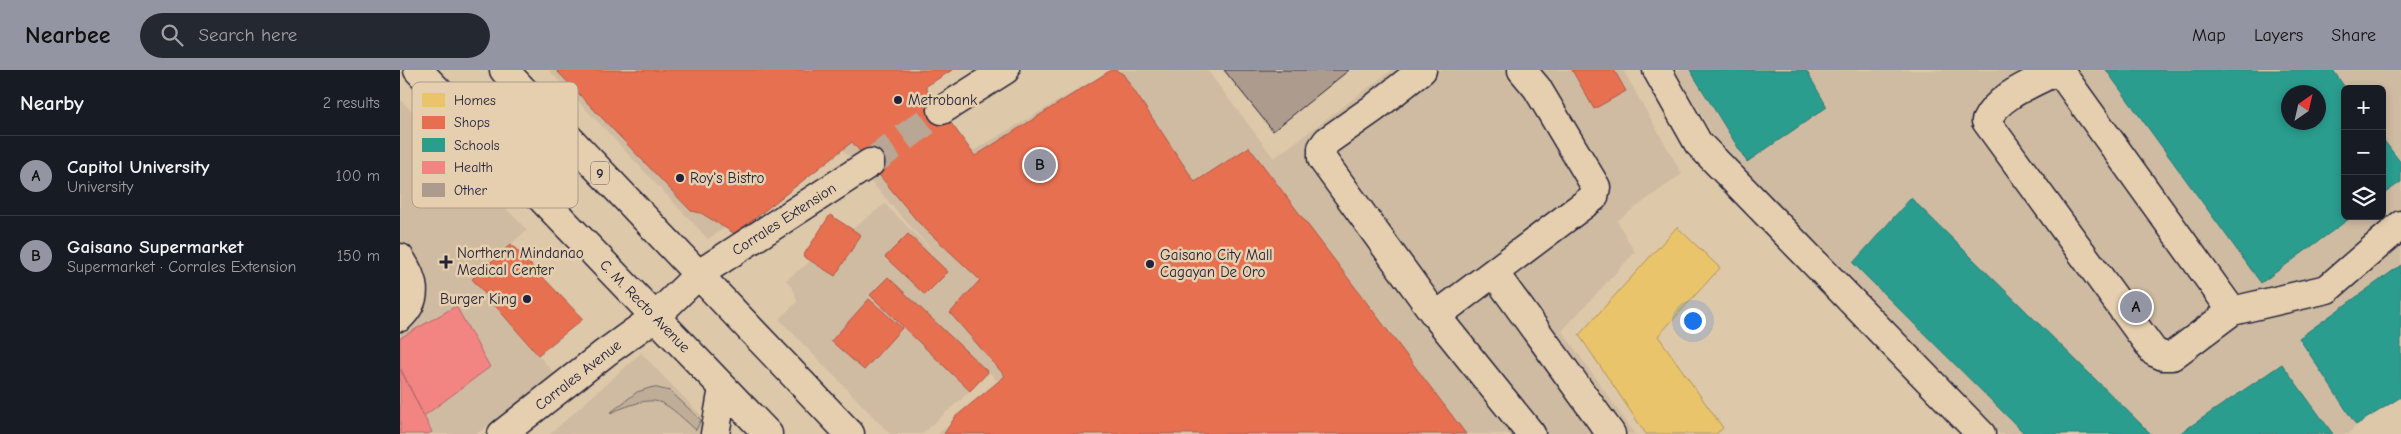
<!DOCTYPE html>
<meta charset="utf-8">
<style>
:root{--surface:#171b24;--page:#242831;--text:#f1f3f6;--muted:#9ea1a6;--line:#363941;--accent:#9495a2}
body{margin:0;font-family:"Comic Neue",sans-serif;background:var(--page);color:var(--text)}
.controls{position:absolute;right:15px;top:15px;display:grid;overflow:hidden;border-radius:8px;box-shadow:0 2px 8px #0003}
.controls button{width:45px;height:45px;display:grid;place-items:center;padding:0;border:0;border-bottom:1px solid var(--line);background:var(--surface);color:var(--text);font:25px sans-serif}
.compass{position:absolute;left:1881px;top:15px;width:45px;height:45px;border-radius:50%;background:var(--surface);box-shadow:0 2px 8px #0003;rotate:34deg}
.you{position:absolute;left:1292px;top:250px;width:18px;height:18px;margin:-12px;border:4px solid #fff;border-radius:50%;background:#1a73e8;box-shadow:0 0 0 8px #1a73e833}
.badge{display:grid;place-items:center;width:32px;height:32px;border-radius:50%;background:var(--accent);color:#111;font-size:16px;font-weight:700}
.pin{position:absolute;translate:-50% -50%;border:2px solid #fff;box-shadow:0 1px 5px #0006}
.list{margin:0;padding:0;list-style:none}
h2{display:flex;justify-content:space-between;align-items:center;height:65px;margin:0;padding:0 20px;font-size:21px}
h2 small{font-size:16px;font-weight:400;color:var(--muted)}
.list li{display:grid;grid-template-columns:32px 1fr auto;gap:15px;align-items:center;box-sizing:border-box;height:80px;padding:0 20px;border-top:1px solid var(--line)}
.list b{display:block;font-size:19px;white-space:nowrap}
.list p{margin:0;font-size:16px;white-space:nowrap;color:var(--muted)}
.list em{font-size:16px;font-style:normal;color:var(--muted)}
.icon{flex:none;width:28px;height:28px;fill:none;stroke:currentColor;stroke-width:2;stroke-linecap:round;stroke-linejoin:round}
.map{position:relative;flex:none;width:2001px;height:364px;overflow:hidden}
header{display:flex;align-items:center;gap:30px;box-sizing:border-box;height:70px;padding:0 25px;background:var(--accent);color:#111}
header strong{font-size:24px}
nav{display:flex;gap:28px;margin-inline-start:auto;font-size:18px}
.search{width:350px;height:45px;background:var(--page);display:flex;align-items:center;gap:12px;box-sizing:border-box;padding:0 18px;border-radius:28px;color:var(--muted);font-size:19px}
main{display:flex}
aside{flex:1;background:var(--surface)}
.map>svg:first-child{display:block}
.built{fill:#cfbba1;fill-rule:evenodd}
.green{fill:#bfad98;stroke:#70686a}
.homes{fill:#e9c46a;stroke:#ad935c}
.shops{fill:#e76f51;stroke:#ac584a}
.schools{fill:#2a9d8f;stroke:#287876;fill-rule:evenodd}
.health{fill:#f28482;stroke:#b4676d}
.building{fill:#ad9c8d;stroke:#22223b}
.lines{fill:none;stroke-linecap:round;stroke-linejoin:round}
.major-tunnel{stroke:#b8a794;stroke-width:28;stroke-dasharray:28 14;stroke-linecap:butt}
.minor-casing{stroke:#22223b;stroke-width:31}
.major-casing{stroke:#22223b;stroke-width:31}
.highway-casing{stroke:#22223b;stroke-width:31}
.minor{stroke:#e6cfaf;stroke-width:28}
.major{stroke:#e6cfaf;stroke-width:28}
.highway{stroke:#e6cfaf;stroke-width:28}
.poi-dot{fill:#22223b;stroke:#e6cfaf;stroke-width:2}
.labels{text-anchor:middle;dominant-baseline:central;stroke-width:5;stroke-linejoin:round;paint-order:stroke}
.shield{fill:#e6cfaf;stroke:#5d565e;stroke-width:1}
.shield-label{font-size:14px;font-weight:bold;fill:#22223b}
.poi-label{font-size:15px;fill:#22223b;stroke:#e6cfaf;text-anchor:start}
.street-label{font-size:15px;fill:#22223b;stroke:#e6cfaf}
.key{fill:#e6cfaf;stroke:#ab9b8c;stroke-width:1}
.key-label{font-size:14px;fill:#22223b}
</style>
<header>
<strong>Nearbee</strong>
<div class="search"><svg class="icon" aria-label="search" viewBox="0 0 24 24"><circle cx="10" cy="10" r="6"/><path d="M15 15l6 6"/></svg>Search here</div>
<nav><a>Map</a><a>Layers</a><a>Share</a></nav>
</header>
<main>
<aside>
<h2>Nearby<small>2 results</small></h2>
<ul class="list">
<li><span class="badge">A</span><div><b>Capitol University</b><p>University</p></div><em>100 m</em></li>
<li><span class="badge">B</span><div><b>Gaisano Supermarket</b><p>Supermarket · Corrales Extension</p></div><em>150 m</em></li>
</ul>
</aside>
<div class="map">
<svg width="2001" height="364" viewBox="0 0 2001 364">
<rect width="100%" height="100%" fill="#dec8aa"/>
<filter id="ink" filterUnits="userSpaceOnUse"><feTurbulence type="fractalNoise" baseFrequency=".02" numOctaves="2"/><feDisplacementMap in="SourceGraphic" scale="10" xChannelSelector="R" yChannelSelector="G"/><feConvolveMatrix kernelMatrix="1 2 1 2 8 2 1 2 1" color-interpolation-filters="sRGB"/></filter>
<g filter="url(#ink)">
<path class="built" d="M149,0H499L561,88L711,0H807L874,88L992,0H1223L1282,104L1217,151L1235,182L1162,261L1235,364H538L600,314L590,303L522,364H490L379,249L397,232L394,220L386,210L485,134L535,184L442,79L308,169Z
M1275,0H2001V327L1956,355L1949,364H1600L1340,106L1320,77ZM1945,19H1982V146H1945ZM1888,22H1918V52H1888Z
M0,29L127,160L72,209L159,309L76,364H0Z
M241,283L319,364H150Z"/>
<path class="green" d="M253,317L270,321L301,350L296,360C259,327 259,323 210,343L237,322Z"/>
<path class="homes" d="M1277,157L1320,198L1258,266L1323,358L1316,364H1246L1179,265Z"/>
<path class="shops" d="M156,0H552L525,17L575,86L711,0H715L723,4L795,112L849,77L1066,364H544L555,347L605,306L550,243L580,210L518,152L452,72L335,164L301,143L291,141Z
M1172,0H1214L1226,21L1194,39Z
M430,145L461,165L435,206L403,186Z
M508,164L548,202L525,225L485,187Z
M111,174L183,249L138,285L72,209Z
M488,207L588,302L570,321L470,225Z
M469,229L502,258L464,300L431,271Z"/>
<path class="schools" d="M1290,0H1406L1427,37L1347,92Z
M1706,0H1933L1946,19L1945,146H1953L1861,213ZM1888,22H1918V52H1888Z
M1982,68L2001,93V112L1982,125Z
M1511,128L1751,364H1625L1453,193Z
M2001,195V327L1956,355L1899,268Z
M1882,294L1933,364H1779Z"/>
<path class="health" d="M56,236L90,297L24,346L0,297V268Z
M0,299L32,362L28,364H0Z"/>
<path class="building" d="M824,0H949L873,61Z"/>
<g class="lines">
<path class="major-tunnel" d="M470,93L542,40"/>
<defs>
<path id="minor" d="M1022,0L974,38L927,71L922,78V89L1036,246L1131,364
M1257,0L1298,73L1581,364
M1658,0C1634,13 1598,25 1586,51L1754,282L1763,286H1772L1832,241
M1659,0L1832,241L1927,219L2001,155
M0,188C14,209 20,228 0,247
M1095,204L1211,364
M1036,246L1194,127L1196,117L1137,18L1122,0
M315,364L323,318"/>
<path id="major" d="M542,40L605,0
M102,364L205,283L255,247L299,204L470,93"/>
<path id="highway" d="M18,0L368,364
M104,0L450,364"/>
</defs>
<use href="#minor" class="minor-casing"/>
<use href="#major" class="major-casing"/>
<use href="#highway" class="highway-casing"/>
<use href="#minor" class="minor"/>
<use href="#major" class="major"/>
<use href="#highway" class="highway"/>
</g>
</g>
<g class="poi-dot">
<circle cx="498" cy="30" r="5"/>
<circle cx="280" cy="108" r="5"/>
<path d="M43.5 184.5h5v5h5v5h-5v5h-5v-5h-5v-5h5z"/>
<circle cx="750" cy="194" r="5"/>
<circle cx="127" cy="229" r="5"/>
</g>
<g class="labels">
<rect class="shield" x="191" y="91.5" width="18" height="23" rx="4"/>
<g class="shield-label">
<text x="200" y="103">9</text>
</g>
<g class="poi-label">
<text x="508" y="30">Metrobank</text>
<text x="290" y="108">Roy's Bistro</text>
<text x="57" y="183">Northern Mindanao<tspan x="57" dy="17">Medical Center</tspan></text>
<text x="760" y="185">Gaisano City Mall<tspan x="760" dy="17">Cagayan De Oro</tspan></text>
<text x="117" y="229" text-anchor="end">Burger King</text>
</g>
<g class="street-label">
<text transform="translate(384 149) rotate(-33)">Corrales Extension</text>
<text transform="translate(245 236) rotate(46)">C. M. Recto Avenue</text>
<text transform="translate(178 305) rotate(-38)">Corrales Avenue</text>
</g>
</g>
<rect x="12" y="12" width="166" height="126" rx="8" class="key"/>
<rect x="22" y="23" width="23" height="14" fill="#e9c46a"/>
<rect x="22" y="46" width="23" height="13" fill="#e76f51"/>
<rect x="22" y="68" width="23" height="14" fill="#2a9d8f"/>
<rect x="22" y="91" width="23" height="13" fill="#f28482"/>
<rect x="22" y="113" width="23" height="14" fill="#ad9c8d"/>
<g class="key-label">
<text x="54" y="35">Homes</text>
<text x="54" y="57">Shops</text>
<text x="54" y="80">Schools</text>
<text x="54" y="102">Health</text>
<text x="54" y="125">Other</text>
</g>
</svg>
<div class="controls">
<button>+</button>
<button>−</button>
<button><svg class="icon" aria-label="layers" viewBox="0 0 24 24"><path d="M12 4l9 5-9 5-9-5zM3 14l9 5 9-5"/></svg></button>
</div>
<svg class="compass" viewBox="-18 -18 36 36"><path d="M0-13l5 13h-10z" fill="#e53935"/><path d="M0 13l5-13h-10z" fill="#9ea1a6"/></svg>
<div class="you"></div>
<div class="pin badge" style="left:1736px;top:237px">A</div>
<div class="pin badge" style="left:640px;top:95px">B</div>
</div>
</main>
